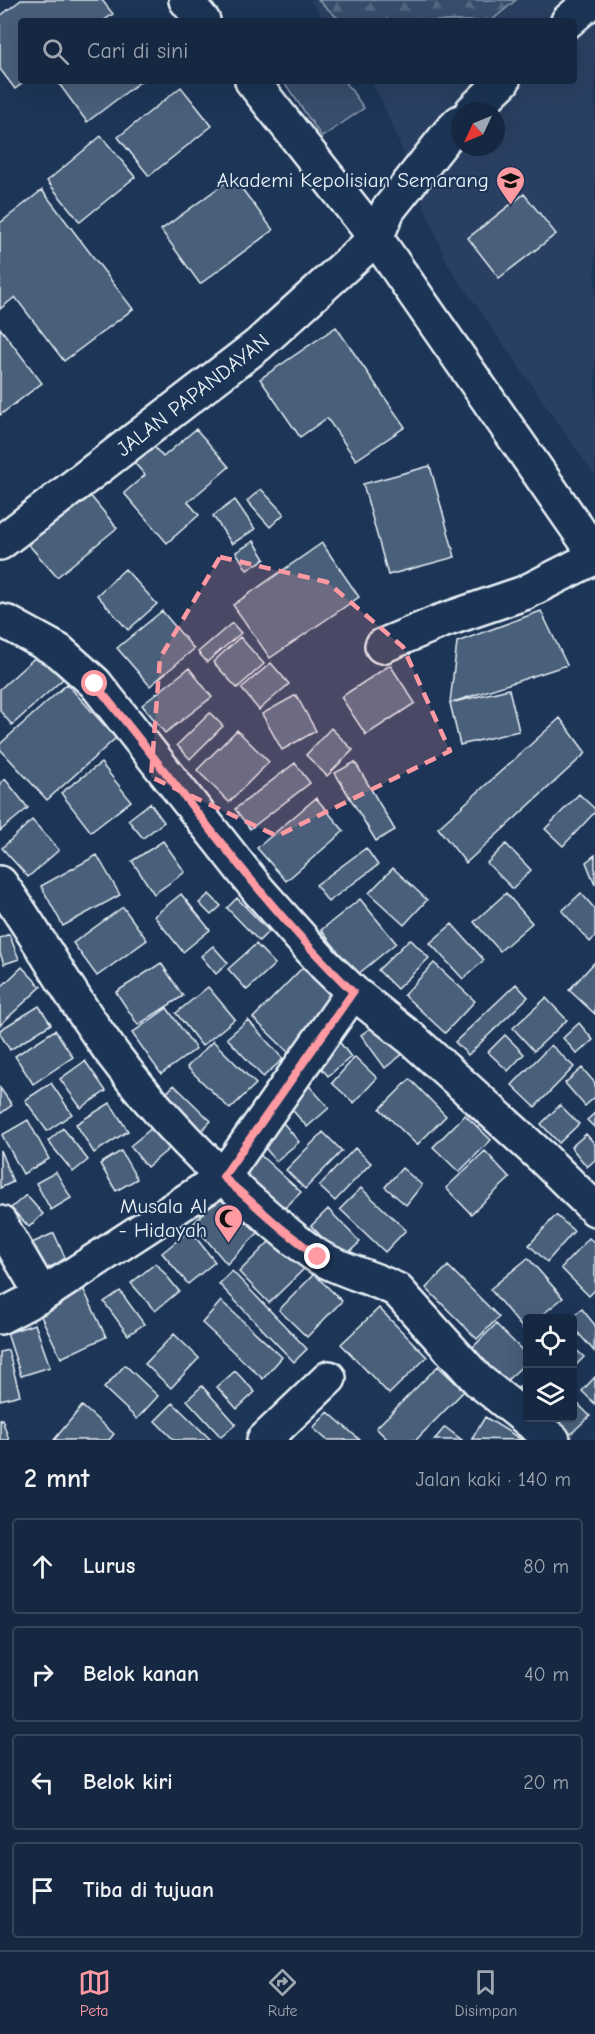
<!DOCTYPE html>
<html lang="id">
<meta charset="utf-8">
<style>
:root{--surface:#162841;--page:#1f3048;--text:#f1f3f6;--muted:#9ea6b1;--line:#35445a;--accent:#ff9aa2}
body{margin:0;font-family:"Comic Neue",sans-serif;background:var(--page);color:var(--text)}
.controls{position:absolute;right:18px;bottom:18px;display:grid;overflow:hidden;border-radius:6px;box-shadow:0 6px 24px #0002}
.controls button{width:54px;height:54px;display:grid;place-items:center;padding:0;border:0;border-bottom:2px solid var(--line);background:var(--surface);color:var(--text);font:30px sans-serif}
.compass{position:absolute;left:451px;top:102px;width:54px;height:54px;border-radius:50%;background:var(--surface);box-shadow:0 6px 24px #0002;rotate:226deg}
.stop{position:absolute;width:18px;height:18px;margin:-14px;border:4px solid #ff9aa2;border-radius:50%;background:#fff}
.stop.end{background:#ff9aa2;border-color:#fff;box-shadow:0 2px 6px #0008}
.list{margin:0;padding:0;list-style:none}
h2{display:flex;justify-content:space-between;align-items:center;height:78px;margin:0;padding:0 24px;font-size:26px}
h2 small{font-size:20px;font-weight:400;color:var(--muted)}
.list li{display:grid;grid-template-columns:39px 1fr auto;gap:18px;align-items:center;box-sizing:border-box;height:96px;margin:0 12px 12px;padding:0 12px;border:2px solid var(--line);border-radius:6px}
.list b{display:block;font-size:22px;white-space:nowrap}
.list em{font-size:20px;font-style:normal;color:var(--muted)}
.icon{flex:none;width:33px;height:33px;fill:none;stroke:currentColor;stroke-width:2;stroke-linecap:round;stroke-linejoin:round}
.map{position:relative;flex:none;width:595px;height:1440px;overflow:hidden}
.search{position:absolute;background:var(--surface);box-shadow:0 6px 24px #0002;left:18px;right:18px;top:18px;height:66px;display:flex;align-items:center;gap:15px;box-sizing:border-box;padding:0 21px;border-radius:6px;color:var(--muted);font-size:22px}
.sheet{height:510px;background:var(--surface)}
nav{display:flex;justify-content:space-around;align-items:center;box-sizing:border-box;height:84px;border-top:2px solid var(--line);background:var(--surface);font-size:16px;color:var(--muted)}
nav a{display:grid;justify-items:center;gap:3px}
nav .on{color:var(--accent)}
.map>svg:first-child{display:block}
.built{fill:#2a4162;fill-rule:evenodd}
.forest{fill:url(#forest-firs);stroke:#909fb2;stroke-width:1.5}
.pitch{fill:#374d6c;stroke:#909fb2;stroke-width:1.5}
.building{fill:#495e7a;stroke:#e8f1f8;stroke-width:1.5}
.lines{fill:none;stroke-linecap:round;stroke-linejoin:round}
.minor-casing{stroke:#e8f1f8;stroke-width:38}
.tertiary-casing{stroke:#e8f1f8;stroke-width:38}
.secondary-casing{stroke:#e8f1f8;stroke-width:38}
.minor{stroke:#1d3557;stroke-width:33}
.tertiary{stroke:#1d3557;stroke-width:33}
.secondary{stroke:#1d3557;stroke-width:33}
.route{stroke:#ff9aa2;stroke-width:8}
.marked{fill:#ff9aa2;fill-opacity:0.2;stroke:#ff9aa2;stroke-width:4.5;stroke-dasharray:12 8;stroke-linejoin:round}
.labels{text-anchor:middle;dominant-baseline:central;stroke-width:4.5;stroke-linejoin:round;paint-order:stroke}
.poi-label{font-size:21px;fill:#e8f1f8;stroke:#1d3557;text-anchor:end}
.street-label{font-size:21px;fill:#e8f1f8;stroke:#1d3557}
</style>
<div class="map">
<svg width="595" height="1440" viewBox="0 0 595 1440">
<defs>
<pattern id="forest-firs" width="22" height="20" patternUnits="userSpaceOnUse" patternTransform="scale(1.5)"><rect width="22" height="20" fill="#374d6c"/><path d="M5 1l3.5 6h-7zM16 11l3.5 6h-7z" fill="#546782"/></pattern>
</defs>
<rect width="100%" height="100%" fill="#1d3557"/>
<filter id="ink" filterUnits="userSpaceOnUse"><feTurbulence type="fractalNoise" baseFrequency=".0167" numOctaves="2"/><feDisplacementMap in="SourceGraphic" scale="12" xChannelSelector="R" yChannelSelector="G"/><feConvolveMatrix kernelMatrix="1 2 1 2 8 2 1 2 1" color-interpolation-filters="sRGB"/></filter>
<g filter="url(#ink)">
<path class="built" d="M310,0H595V476L448,265L381,98L369,81H574V21H325ZM460,111H496V147H460Z"/>
<path class="forest" d="M318,0H516L491,21H341Z"/>
<path class="pitch" d="M283,81H345L364,108L322,137Z"/>
<path class="building" d="M21,0H102L113,14L103,21H21V81H25L15,89L0,69V16Z
M57,81H141L87,122Z
M181,87L212,126L149,176L118,137Z
M101,136L135,177L80,222L47,181Z
M233,177L273,230L200,284L161,230Z
M42,190L133,309L64,361L15,297L0,309V223Z
M524,194L556,234L499,278L468,238Z
M336,327L405,427L356,460L327,418L300,437L260,379Z
M0,328L42,383L0,415Z
M196,429L229,467L188,502L199,515L167,543L124,493L145,475L131,459L151,443L163,457Z
M430,466L455,557L388,575L363,484Z
M261,489L284,514L270,527L247,501Z
M89,494L117,528L57,577L28,544Z
M235,500L255,529L232,544L213,516Z
M254,541L265,559L247,570L236,552Z
M322,543L359,597L270,658L233,605Z
M125,569L157,604L128,630L97,595Z
M162,611L194,649L150,686L117,648Z
M541,611L567,665L450,703L457,642Z
M232,623L241,633L207,662L198,652Z
M240,637L264,664L237,688L213,662Z
M40,653L63,679L12,725L0,711V689Z
M271,663L289,684L259,710L241,688Z
M390,665L415,703L366,735L341,697Z
M189,668L212,697L165,733L142,705Z
M67,684L116,738L47,800L0,749V744Z
M509,689L519,731L460,745L450,703Z
M296,695L316,731L282,750L262,714Z
M210,713L223,726L190,759L177,745Z
M560,718L586,753L466,863L438,828Z
M331,728L353,750L327,776L306,755Z
M237,730L269,762L229,802L197,770Z
M355,762L395,830L376,841L335,773Z
M101,763L131,801L91,832L61,793Z
M295,763L310,783L250,829L235,809Z
M5,779L28,808L0,831V783Z
M579,794L595,809V812L563,846L545,829Z
M316,798L344,831L286,881L257,848Z
M150,803L164,822L143,838L128,820Z
M32,820L59,850L28,877L2,848Z
M163,841L185,872L154,894L132,861Z
M506,844L531,870L513,889L487,863Z
M366,848L378,865L328,902L316,885Z
M97,855L120,895L63,926L41,886Z
M595,855V885L586,862Z
M393,868L427,900L404,925L369,893Z
M506,893L532,923L500,951L474,922Z
M581,893L595,909V937L590,942L562,911Z
M181,894L210,930L183,952L154,916Z
M209,894L221,906L211,915L199,903Z
M237,898L269,931L259,941L227,908Z
M360,899L396,943L357,975L321,930Z
M123,907L147,940L97,976L73,943Z
M452,924L484,960L463,979L430,943Z
M9,934L19,959L4,964L0,953V938Z
M410,939L429,958L397,989L378,970Z
M256,944L275,964L247,990L228,969Z
M213,946L228,963L216,974L201,956Z
M595,962V1014L569,990Z
M161,963L183,996L138,1025L116,992Z
M434,963L475,1001L445,1033L404,995Z
M306,964L341,998L288,1052L253,1018Z
M22,967L41,987L0,1025V988Z
M516,984L528,997L468,1055L455,1042Z
M208,987L235,1019L202,1046L176,1013Z
M546,998L567,1020L534,1051L513,1028Z
M39,1006L51,1024L10,1050L0,1034V1030Z
M167,1008L196,1049L161,1074L132,1033Z
M248,1020L283,1059L263,1077L227,1038Z
M380,1021L404,1053L385,1068L361,1035Z
M579,1023L593,1040L577,1054L563,1038Z
M55,1030L73,1057L33,1084L15,1056Z
M505,1035L524,1054L508,1071L488,1052Z
M335,1036L351,1057L328,1076L311,1056Z
M213,1041L256,1084L230,1109L187,1067Z
M551,1045L574,1067L535,1107L512,1085Z
M355,1057L377,1078L354,1103L332,1083Z
M85,1061L106,1091L81,1108L60,1079Z
M582,1068L595,1083V1097L585,1106L565,1083Z
M303,1079L329,1108L307,1127L282,1098Z
M410,1079L446,1116L417,1145L380,1109Z
M51,1083L72,1114L47,1131L25,1100Z
M174,1085L211,1121L194,1138L157,1103Z
M0,1088L12,1105L0,1114Z
M110,1103L128,1131L94,1153L76,1124Z
M560,1105L579,1124L559,1143L541,1124Z
M595,1113V1128L587,1120Z
M465,1115L491,1140L459,1172L433,1147Z
M280,1119L299,1142L276,1161L257,1138Z
M28,1120L49,1159L23,1174L2,1135Z
M153,1127L170,1148L147,1167L130,1146Z
M63,1128L88,1160L73,1172L48,1141Z
M323,1132L342,1151L305,1189L286,1170Z
M586,1134L595,1144V1160L587,1167L571,1147Z
M355,1148L371,1163L335,1201L319,1186Z
M0,1150L13,1182L0,1188Z
M121,1151L137,1179L116,1191L100,1164Z
M485,1151L510,1178L471,1214L446,1188Z
M259,1154L301,1192L277,1216L240,1174Z
M402,1168L422,1185L406,1205L385,1187Z
M56,1172L71,1198L51,1210L36,1183Z
M361,1188L406,1230L385,1252L340,1209Z
M225,1190L267,1224L227,1264L193,1224Z
M26,1195L43,1214L29,1227L11,1208Z
M328,1209L360,1242L343,1258L311,1226Z
M556,1215L574,1231L547,1262L529,1245Z
M190,1230L215,1262L188,1284L162,1253Z
M54,1233L66,1260L43,1270L32,1243Z
M277,1234L308,1265L269,1303L239,1272Z
M589,1238L595,1243V1290L589,1296L561,1268Z
M528,1258L563,1298L538,1318H528V1327L524,1330L490,1289Z
M156,1263L179,1291L155,1311L131,1283Z
M448,1266L499,1317L477,1339L426,1288Z
M232,1271L307,1349L294,1362L219,1284Z
M314,1274L342,1301L307,1337L279,1310Z
M82,1286L106,1337L61,1358L37,1308Z
M120,1291L144,1324L128,1335L104,1302Z
M221,1301L282,1357L263,1379L202,1323Z
M379,1308L427,1357L389,1394L341,1344Z
M582,1309L595,1325L594,1351L572,1326V1318H570Z
M35,1324L50,1367L21,1376L7,1333Z
M496,1324L528,1356V1361L504,1383L471,1349Z
M174,1334L199,1358L171,1388L145,1364Z
M572,1346L584,1357L572,1369Z
M8,1350L20,1395L0,1400V1352Z
M125,1365L158,1396L137,1419L104,1388Z
M438,1366L464,1391L416,1440H388L376,1428Z
M235,1371L255,1392L237,1409L217,1387Z
M595,1377V1404L582,1391Z
M528,1379V1398L518,1388Z
M202,1386L236,1424L221,1437L187,1400Z
M572,1398L590,1416L565,1439L546,1418H572Z
M173,1403L211,1440H174L155,1421Z
M82,1406L114,1434L109,1440H54Z
M328,1412L360,1440H327L313,1428Z
M485,1417L522,1440L472,1439Z
M0,1419H2L9,1440H0Z
M445,1427L462,1440H434Z"/>
<g class="lines">
<defs>
<path id="minor" d="M186,0L203,21
M252,81L376,238
M0,621L8,623L59,651L95,683L259,891L326,966L353,992L412,1039L542,1157L595,1209
M382,646L439,622L524,593L595,557
M0,883C35,931 63,984 97,1032C141,1096 195,1153 253,1204C274,1222 294,1241 317,1256C342,1271 372,1277 397,1290L478,1380L553,1440
M0,1223L42,1295
M0,1317L42,1295L223,1177L353,992
M264,1440L329,1378"/>
<path id="tertiary" d="M568,21L592,0
M472,111L503,81
M376,238L388,210L449,133L460,122"/>
<g id="secondary">
<path id="s1" d="M0,543L258,345L376,238L595,554"/>
</g>
</defs>
<use href="#minor" class="minor-casing"/>
<use href="#tertiary" class="tertiary-casing"/>
<use href="#secondary" class="secondary-casing"/>
<use href="#minor" class="minor"/>
<use href="#tertiary" class="tertiary"/>
<use href="#secondary" class="secondary"/>
</g>
</g>
<g class="lines" filter="url(#ink)">
<path class="route" d="M95,684C180,787 257,898 353,992L223,1177L281,1228L318,1257"/>
</g>
<path class="marked" d="M220,557L327,582L403,647L450,751L277,836L151,777L160,658Z"/>
<defs>
<symbol id="university-pin" viewBox="-11 -11 22 30"><path d="M0 17L-7.5 6A9.5 9.5 0 1 1 7.5 6Z" fill="#ff9aa2" stroke="#1d3557"/><path d="M0-5L7-2L0 1L-7-2ZM-4 1L0 2.5L4 1V4Q0 6-4 4Z" fill="#111"/></symbol>
<symbol id="mosque-pin" viewBox="-11 -11 22 30"><path d="M0 17L-7.5 6A9.5 9.5 0 1 1 7.5 6Z" fill="#ff9aa2" stroke="#1d3557"/><path d="M3.5-4.9A6 6 0 1 0 3.5 4.9A5 5 0 1 1 3.5-4.9Z" fill="#111"/></symbol>
</defs>
<g fill-rule="evenodd">
<use href="#university-pin" x="494" y="164" width="33" height="45"/>
<use href="#mosque-pin" x="212" y="1202" width="33" height="45"/>
</g>
<g class="labels">
<g class="poi-label">
<text x="489" y="180">Akademi Kepolisian Semarang</text>
<text x="207" y="1206">Musala Al<tspan x="207" dy="24">- Hidayah</tspan></text>
</g>
<g class="street-label">
<text stroke="none"><textPath href="#s1" startOffset="243">JALAN PAPANDAYAN</textPath></text>
</g>
</g>
</svg>
<div class="controls">
<button><svg class="icon" aria-label="locate" viewBox="0 0 24 24"><circle cx="12" cy="12" r="6"/><path d="M12 2v4M12 18v4M2 12h4M18 12h4"/></svg></button>
<button><svg class="icon" aria-label="layers" viewBox="0 0 24 24"><path d="M12 4l9 5-9 5-9-5zM3 14l9 5 9-5"/></svg></button>
</div>
<svg class="compass" viewBox="-18 -18 36 36"><path d="M0-13l5 13h-10z" fill="#e53935"/><path d="M0 13l5-13h-10z" fill="#9ea6b1"/></svg>
<div class="stop" style="left:95px;top:684px"></div>
<div class="stop end" style="left:318px;top:1257px"></div>
<div class="search"><svg class="icon" aria-label="search" viewBox="0 0 24 24"><circle cx="10" cy="10" r="6"/><path d="M15 15l6 6"/></svg>Cari di sini</div>
</div>
<section class="sheet">
<h2>2 mnt<small>Jalan kaki · 140 m</small></h2>
<ul class="list">
<li><svg class="icon" aria-label="ahead" viewBox="0 0 24 24"><path d="M12 20V5M6 11l6-6 6 6"/></svg><div><b>Lurus</b></div><em>80 m</em></li>
<li><svg class="icon" aria-label="right" viewBox="0 0 24 24"><path d="M7 20v-9h11M14 6l5 5-5 5"/></svg><div><b>Belok kanan</b></div><em>40 m</em></li>
<li><svg class="icon" aria-label="left" viewBox="0 0 24 24"><path d="M17 20v-9H6M10 6l-5 5 5 5"/></svg><div><b>Belok kiri</b></div><em>20 m</em></li>
<li><svg class="icon" aria-label="arrive" viewBox="0 0 24 24"><path d="M6 21V4h12l-3 4 3 4H6"/></svg><div><b>Tiba di tujuan</b></div></li>
</ul>
</section>
<nav>
<a class="on"><svg class="icon" aria-label="map" viewBox="0 0 24 24"><path d="M3 6l6-2 6 2 6-2v14l-6 2-6-2-6 2zM9 4v14M15 6v14"/></svg>Peta</a>
<a><svg class="icon" aria-label="directions" viewBox="0 0 24 24"><path d="M12 3l9 9-9 9-9-9zM9 14v-3h6M13 9l2 2-2 2"/></svg>Rute</a>
<a><svg class="icon" aria-label="saved" viewBox="0 0 24 24"><path d="M7 4h10v16l-5-4-5 4z"/></svg>Disimpan</a>
</nav>
